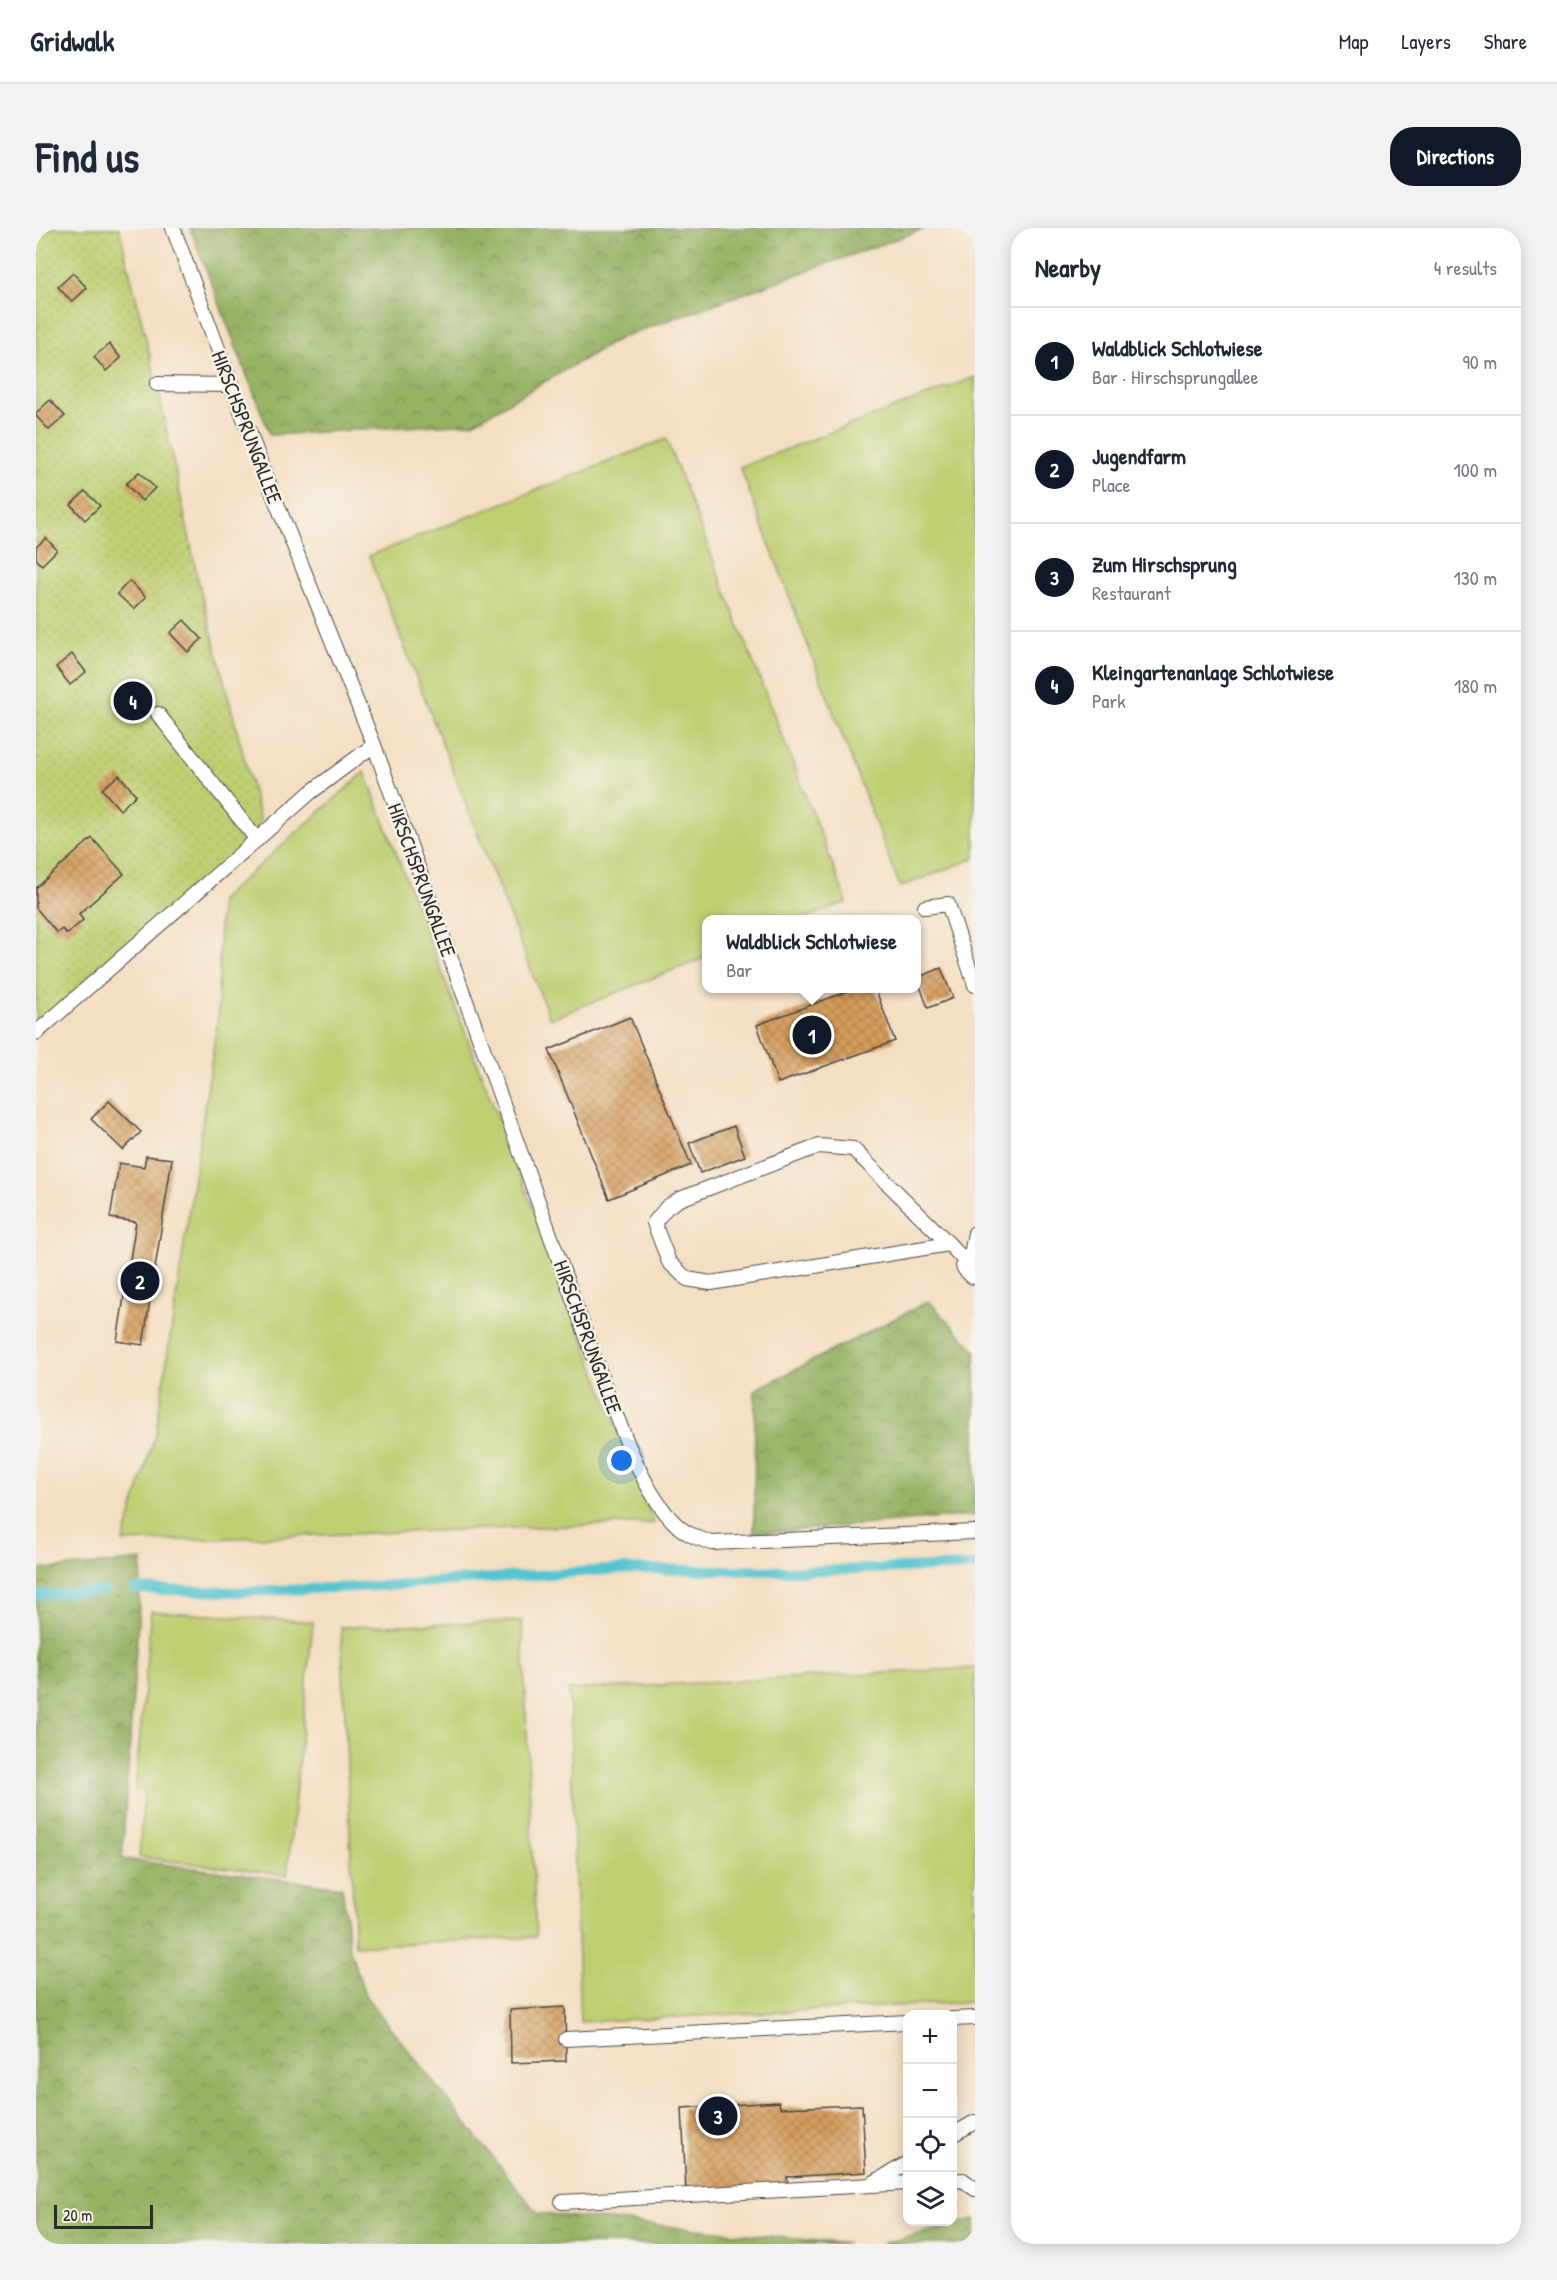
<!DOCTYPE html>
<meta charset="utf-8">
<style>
:root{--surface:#fff;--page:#f2f2f3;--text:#1f2937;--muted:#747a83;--line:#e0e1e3;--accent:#111827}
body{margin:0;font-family:"Patrick Hand",sans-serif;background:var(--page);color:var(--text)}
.controls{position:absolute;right:18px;bottom:18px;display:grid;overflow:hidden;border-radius:12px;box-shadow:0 3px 15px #0003}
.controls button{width:54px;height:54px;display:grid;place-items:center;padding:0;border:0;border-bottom:2px solid var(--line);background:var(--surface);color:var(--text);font:30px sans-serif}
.scale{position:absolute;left:18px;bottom:15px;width:99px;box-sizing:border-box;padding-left:6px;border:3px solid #2b2b2b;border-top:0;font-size:16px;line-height:21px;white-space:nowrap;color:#2b2b2b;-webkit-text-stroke:4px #f7f3e8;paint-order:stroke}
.you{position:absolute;left:586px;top:1233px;width:21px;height:21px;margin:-15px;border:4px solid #fff;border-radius:50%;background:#1a73e8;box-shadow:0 0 0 9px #1a73e833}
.badge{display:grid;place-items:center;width:39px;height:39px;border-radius:50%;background:var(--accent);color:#fff;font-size:20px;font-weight:700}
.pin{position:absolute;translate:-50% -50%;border:3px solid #fff;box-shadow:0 2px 6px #0006}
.popup{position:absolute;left:666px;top:687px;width:219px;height:78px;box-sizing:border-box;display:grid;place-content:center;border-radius:12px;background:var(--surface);filter:drop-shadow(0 2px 4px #0005);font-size:20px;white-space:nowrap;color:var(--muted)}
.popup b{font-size:22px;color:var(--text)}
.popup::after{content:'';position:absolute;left:50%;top:100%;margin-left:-12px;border:12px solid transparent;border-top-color:var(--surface)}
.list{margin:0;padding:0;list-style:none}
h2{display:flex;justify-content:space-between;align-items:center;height:78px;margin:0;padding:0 24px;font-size:26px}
h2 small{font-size:20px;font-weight:400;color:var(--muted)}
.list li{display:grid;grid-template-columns:39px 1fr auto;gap:18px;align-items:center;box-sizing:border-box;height:108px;padding:0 24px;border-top:2px solid var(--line)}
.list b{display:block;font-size:22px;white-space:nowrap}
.list p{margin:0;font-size:20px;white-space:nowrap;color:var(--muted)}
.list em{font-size:20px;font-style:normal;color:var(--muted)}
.icon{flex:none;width:33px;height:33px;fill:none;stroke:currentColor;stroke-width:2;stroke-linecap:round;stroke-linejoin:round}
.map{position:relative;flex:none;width:939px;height:2016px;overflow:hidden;border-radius:24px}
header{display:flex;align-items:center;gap:36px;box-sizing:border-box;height:84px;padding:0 30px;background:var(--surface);border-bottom:2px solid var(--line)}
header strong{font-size:28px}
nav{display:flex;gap:33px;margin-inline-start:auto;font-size:21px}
.intro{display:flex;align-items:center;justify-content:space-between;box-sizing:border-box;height:144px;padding:0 36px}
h1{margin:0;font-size:42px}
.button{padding:15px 27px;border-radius:24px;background:var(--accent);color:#fff;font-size:21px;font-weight:700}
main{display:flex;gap:36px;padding:0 36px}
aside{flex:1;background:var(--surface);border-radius:24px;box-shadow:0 3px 15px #0003}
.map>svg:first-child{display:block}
.grass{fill:#becf72;stroke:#747d4e;stroke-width:1.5}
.forest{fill:url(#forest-crowns);stroke:#606e48;stroke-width:1.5}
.garden{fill:url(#garden-dots);stroke:#747d4e;stroke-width:1.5}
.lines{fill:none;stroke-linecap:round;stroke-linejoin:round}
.stream{stroke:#57c4d0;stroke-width:10}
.building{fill:url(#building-cross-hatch)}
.service-casing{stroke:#494642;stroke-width:16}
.minor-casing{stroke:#494642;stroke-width:28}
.service{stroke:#fff;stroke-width:14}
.minor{stroke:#fff;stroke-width:26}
.labels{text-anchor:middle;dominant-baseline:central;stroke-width:5;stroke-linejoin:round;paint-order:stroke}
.street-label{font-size:21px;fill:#2b2b2b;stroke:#f7f3e8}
</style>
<header>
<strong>Gridwalk</strong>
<nav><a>Map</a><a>Layers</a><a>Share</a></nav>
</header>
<div class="intro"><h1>Find us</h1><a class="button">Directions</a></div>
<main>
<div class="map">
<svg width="939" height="2016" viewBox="0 0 939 2016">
<defs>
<pattern id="forest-crowns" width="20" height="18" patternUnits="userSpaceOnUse" patternTransform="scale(1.5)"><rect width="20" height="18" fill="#96b264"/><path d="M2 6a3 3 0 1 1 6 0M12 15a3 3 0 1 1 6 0" fill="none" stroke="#7b9153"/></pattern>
<pattern id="garden-dots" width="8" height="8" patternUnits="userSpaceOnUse" patternTransform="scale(1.5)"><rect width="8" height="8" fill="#becf72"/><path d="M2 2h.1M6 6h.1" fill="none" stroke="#a3b263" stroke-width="1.8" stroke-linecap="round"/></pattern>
<pattern id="building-cross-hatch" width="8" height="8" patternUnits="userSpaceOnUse" patternTransform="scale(1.5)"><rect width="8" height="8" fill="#d69d5c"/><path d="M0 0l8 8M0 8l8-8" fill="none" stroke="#ae804c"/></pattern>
</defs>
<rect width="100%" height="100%" fill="#f7f3e8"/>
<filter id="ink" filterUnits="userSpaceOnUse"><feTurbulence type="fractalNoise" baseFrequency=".0167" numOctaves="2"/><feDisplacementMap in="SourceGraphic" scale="12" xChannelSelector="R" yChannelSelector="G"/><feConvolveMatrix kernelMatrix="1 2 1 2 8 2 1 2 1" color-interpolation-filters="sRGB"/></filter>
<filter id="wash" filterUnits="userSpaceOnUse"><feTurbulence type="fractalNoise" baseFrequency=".008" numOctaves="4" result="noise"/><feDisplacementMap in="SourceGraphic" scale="24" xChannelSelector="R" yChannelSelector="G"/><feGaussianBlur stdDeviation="1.35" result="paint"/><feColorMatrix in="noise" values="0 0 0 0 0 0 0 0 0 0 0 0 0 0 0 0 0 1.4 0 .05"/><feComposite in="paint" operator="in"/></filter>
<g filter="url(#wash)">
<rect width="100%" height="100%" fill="#f4dfc3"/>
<path class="grass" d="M939,149V630L864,659L704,239Z
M630,211L811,674L766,691L671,692V729L514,791L333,328Z
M329,544L618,1295L87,1314L120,1204L182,790L184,672Z
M115,1383L277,1394L251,1647L103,1629L108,1563H99Z
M486,1393L500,1709L319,1718L305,1399Z
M939,1440V1774L544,1794L533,1462Z"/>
<path class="forest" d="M154,0H891L586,109L437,195L234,207Z
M893,1073L939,1122V1287L718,1306L719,1162Z
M106,1332L86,1631L306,1659L314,1723L330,1769L501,1985L811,2016H0V1342Z
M939,1991V2016H845Z"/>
<path class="garden" d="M0,0H83L121,156L163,356L224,591L221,612L0,805Z"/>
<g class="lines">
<path class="stream" d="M99,1361L198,1364L343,1358L585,1341L758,1343L939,1338
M0,1367L68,1363"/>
</g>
<g id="blocks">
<path class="building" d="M37,45L51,60L36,74L22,59Z
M73,116L85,130L70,143L58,129Z
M14,172L29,188L13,202L0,188V185Z
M103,244L119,260L106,273L90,256Z
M49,263L64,278L49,292L35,277Z
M10,310L21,322L6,337L0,331V319Z
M93,353L110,369L98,381L81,366Z
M148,392L166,411L152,424L134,405Z
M36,426L50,444L34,457L20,439Z
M83,547L100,567L84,582L66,561Z
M56,610L88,646L43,686L47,692L31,706L26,701L21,705L0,680V660Z
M905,740L917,770L892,780L881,750Z
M820,760H839L859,813L742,855L721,797Z
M594,789L655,937L573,971L513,822Z
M73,873L105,904L87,922L55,891Z
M698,898L709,928L664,945L653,915Z
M110,928L136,931L107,1117L81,1113L100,994L74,990L83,935L108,939Z
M529,1779L530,1833L475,1835L474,1782Z
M743,1874L744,1880L826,1877L830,1944L751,1949L752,1957L650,1964L646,1880Z"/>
</g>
</g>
<g filter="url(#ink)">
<use href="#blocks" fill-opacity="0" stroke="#494642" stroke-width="1.5"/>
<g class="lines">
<defs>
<path id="service" d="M137,0L225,236L338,517L571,1165C589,1207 608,1268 643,1299C652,1307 664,1311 676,1315L939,1304
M121,156L195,157
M122,486L221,612
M889,679L912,676L939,757
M0,805L275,564L338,517
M913,1016L817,921L783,918L644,971L631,979L618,995L633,1034L651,1051L675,1055L913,1016L933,1037
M933,1037L939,1005
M916,1791L939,1790
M530,1811L872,1794
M916,1907L939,1894
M916,1953L927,1952L939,1961
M837,1955L872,1935
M526,1974L872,1955"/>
<path id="minor" d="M933,1037L939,1043"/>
</defs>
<use href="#service" class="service-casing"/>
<use href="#minor" class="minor-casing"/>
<use href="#service" class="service"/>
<use href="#minor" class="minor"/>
</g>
</g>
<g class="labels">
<g class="street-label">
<text transform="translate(211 199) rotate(69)">HIRSCHSPRUNGALLEE</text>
<text transform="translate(386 652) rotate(70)">HIRSCHSPRUNGALLEE</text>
<text transform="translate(552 1109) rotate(70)">HIRSCHSPRUNGALLEE</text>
</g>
</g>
</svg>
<div class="controls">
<button>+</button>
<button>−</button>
<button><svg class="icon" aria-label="locate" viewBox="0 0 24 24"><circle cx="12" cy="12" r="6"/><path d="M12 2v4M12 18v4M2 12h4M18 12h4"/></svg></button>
<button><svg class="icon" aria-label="layers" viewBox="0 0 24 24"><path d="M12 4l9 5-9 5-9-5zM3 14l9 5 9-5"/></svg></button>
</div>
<div class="scale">20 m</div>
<div class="you"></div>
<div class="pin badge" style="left:776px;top:807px">1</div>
<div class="popup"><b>Waldblick Schlotwiese</b>Bar</div>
<div class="pin badge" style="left:104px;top:1053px">2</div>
<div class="pin badge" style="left:682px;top:1888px">3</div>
<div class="pin badge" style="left:97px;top:473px">4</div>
</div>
<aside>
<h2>Nearby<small>4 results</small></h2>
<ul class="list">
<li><span class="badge">1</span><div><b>Waldblick Schlotwiese</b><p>Bar · Hirschsprungallee</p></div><em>90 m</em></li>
<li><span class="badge">2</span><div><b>Jugendfarm</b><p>Place</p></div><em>100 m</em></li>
<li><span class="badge">3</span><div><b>Zum Hirschsprung</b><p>Restaurant</p></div><em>130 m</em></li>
<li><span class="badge">4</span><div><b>Kleingartenanlage Schlotwiese</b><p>Park</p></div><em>180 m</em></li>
</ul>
</aside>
</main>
